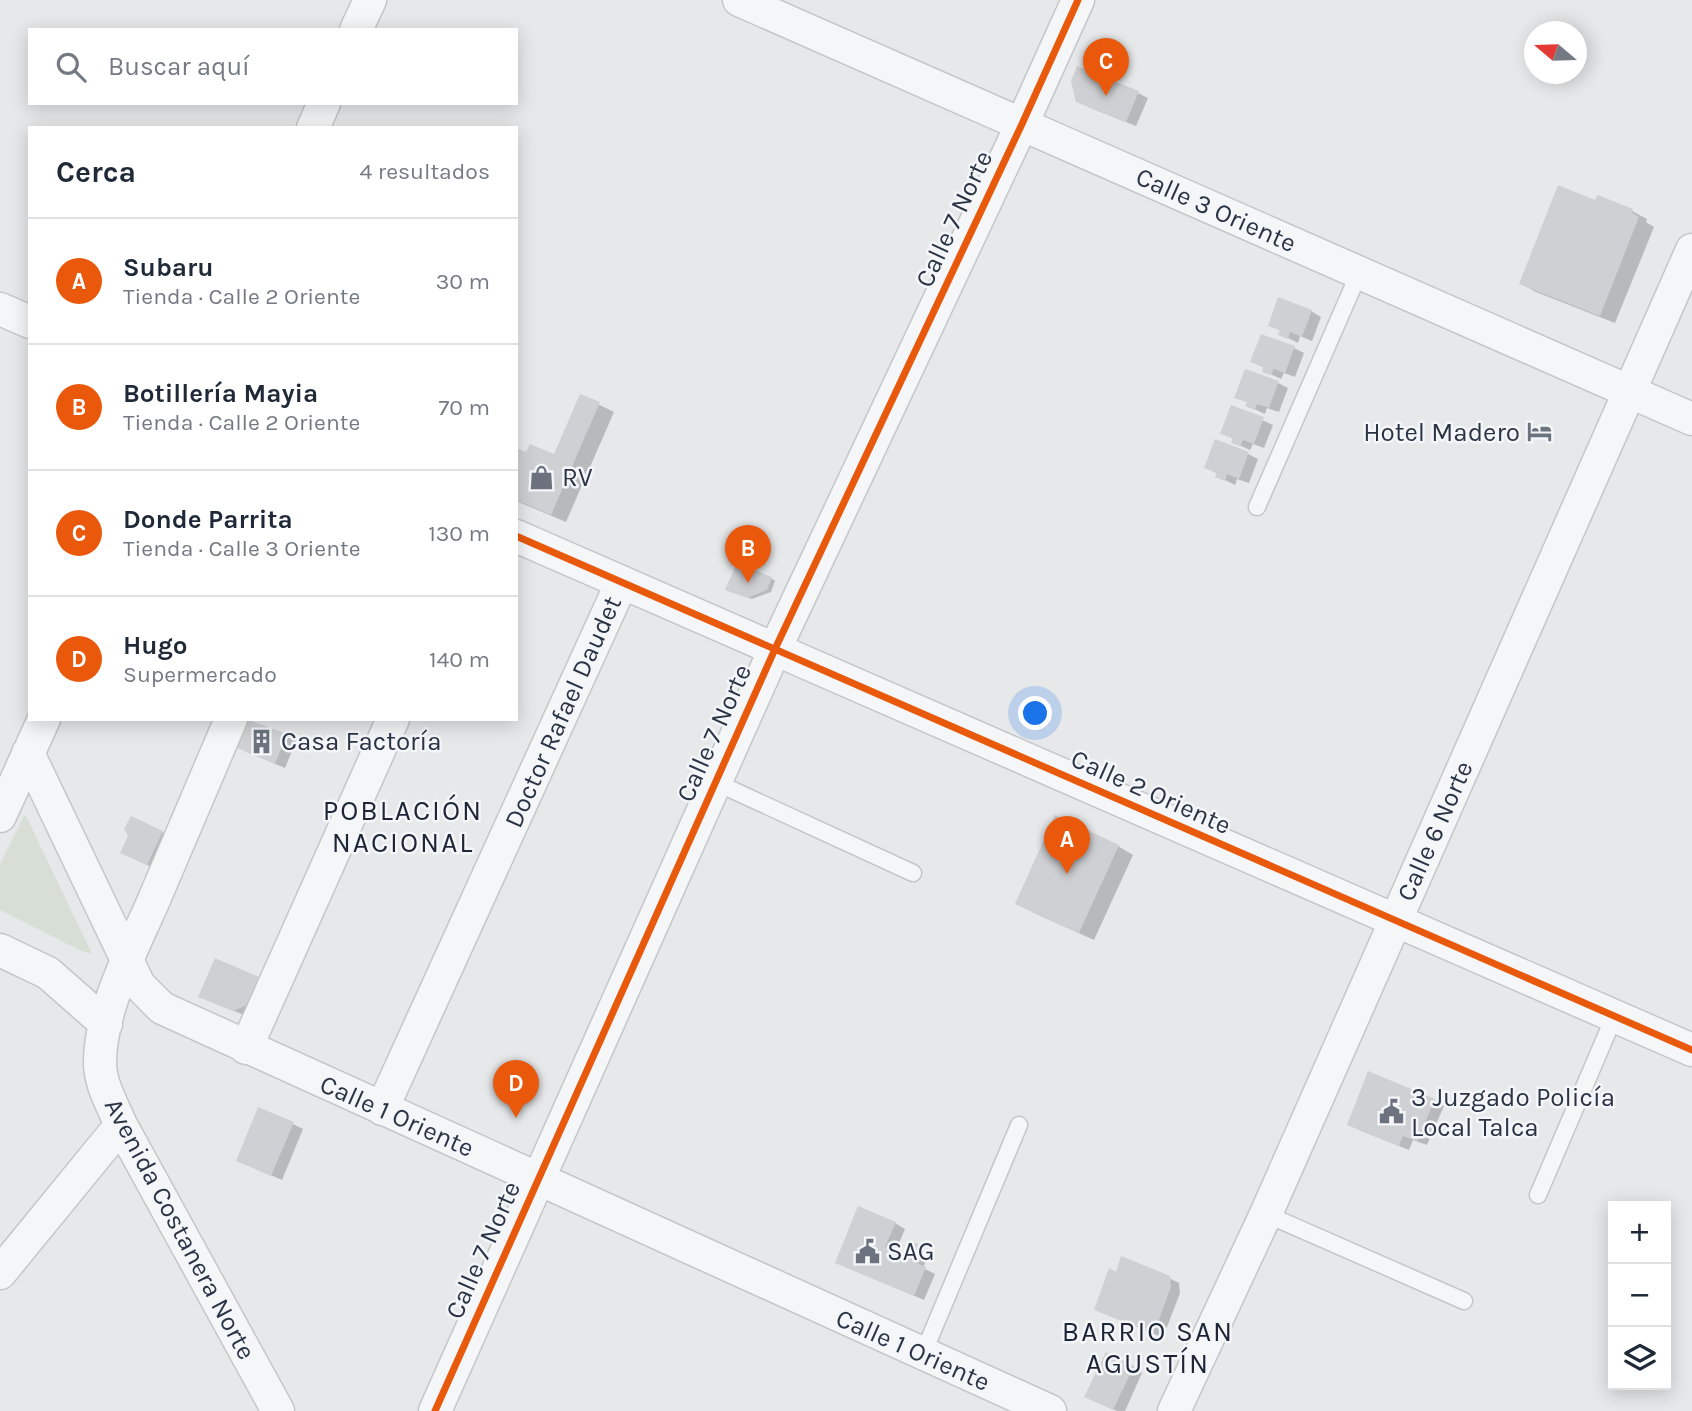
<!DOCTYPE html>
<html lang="es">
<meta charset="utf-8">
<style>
:root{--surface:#fff;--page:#f2f2f3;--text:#1f2937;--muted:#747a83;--line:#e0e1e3;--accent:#ea580c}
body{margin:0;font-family:Karla,sans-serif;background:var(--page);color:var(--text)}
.controls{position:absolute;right:21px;bottom:21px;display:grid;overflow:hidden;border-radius:0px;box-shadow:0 4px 18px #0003}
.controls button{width:63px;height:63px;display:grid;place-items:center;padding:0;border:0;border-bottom:2px solid var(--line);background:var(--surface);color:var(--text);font:35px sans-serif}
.compass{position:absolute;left:1524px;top:21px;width:63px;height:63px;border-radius:50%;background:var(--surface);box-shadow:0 4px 18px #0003;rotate:289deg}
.you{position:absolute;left:1036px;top:714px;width:24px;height:24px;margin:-18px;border:5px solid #fff;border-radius:50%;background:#1a73e8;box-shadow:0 0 0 10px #1a73e833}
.badge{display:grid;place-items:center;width:46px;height:46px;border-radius:50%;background:var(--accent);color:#fff;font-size:23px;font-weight:700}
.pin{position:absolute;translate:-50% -58px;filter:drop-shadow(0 2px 4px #0008)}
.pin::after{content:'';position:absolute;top:37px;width:24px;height:21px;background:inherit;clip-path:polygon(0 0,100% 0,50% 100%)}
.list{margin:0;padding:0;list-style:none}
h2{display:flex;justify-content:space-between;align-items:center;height:91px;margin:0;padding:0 28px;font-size:30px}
h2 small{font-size:23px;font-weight:400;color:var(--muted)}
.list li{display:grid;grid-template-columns:46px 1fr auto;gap:21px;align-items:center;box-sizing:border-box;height:126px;padding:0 28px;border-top:2px solid var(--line)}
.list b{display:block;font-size:26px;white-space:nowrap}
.list p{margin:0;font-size:23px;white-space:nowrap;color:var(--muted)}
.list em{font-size:23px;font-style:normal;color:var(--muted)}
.icon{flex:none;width:38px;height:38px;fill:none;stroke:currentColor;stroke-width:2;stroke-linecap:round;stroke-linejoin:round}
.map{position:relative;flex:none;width:1692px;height:1411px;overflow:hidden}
.search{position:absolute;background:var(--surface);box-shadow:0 4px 18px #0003;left:28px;top:28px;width:490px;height:77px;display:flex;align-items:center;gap:18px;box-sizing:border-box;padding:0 24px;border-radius:0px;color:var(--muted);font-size:26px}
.panel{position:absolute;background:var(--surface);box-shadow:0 4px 18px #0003;left:28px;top:126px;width:490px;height:595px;border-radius:0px}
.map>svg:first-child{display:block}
.green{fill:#d6ded6}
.shadow{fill:#0003}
.building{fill:#ced0d3}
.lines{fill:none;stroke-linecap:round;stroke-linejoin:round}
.service-casing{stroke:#c4c6c8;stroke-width:19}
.minor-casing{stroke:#c4c6c8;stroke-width:35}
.service{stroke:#f5f6f7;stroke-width:16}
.minor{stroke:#f5f6f7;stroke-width:32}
.cycleway-casing{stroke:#f4f6f9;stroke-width:11}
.cycleway{stroke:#e8590c;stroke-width:7}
.labels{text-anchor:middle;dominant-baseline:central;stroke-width:5;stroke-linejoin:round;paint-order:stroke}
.street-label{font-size:26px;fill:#2b3445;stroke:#f4f6f9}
.poi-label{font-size:26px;fill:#2b3445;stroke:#f4f6f9;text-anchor:start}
.neighbourhood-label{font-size:28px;letter-spacing:2px;fill:#1d2536;stroke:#f4f6f9}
</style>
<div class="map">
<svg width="1692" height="1411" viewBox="0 0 1692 1411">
<rect width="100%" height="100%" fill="#e6e8ea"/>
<path class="green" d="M25,814L92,954L79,950L0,910V864Z"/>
<path class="shadow" d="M1138,93L1148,98L1136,126L1088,107Z
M1596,202L1632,211L1647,219L1646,222L1654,227L1615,323L1536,292L1521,284Z
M1311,311L1321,317L1312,341L1300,336L1298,343L1280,334L1281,331L1270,325Z
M1294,348L1304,353L1295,377L1284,373L1281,379L1264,371L1265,368L1253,362Z
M1278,383L1288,388L1279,412L1267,408L1265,414L1248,406L1249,403L1237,397Z
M581,396L614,412L566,522L516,501V450L527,455L555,457Z
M1232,407L1273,425L1264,448L1253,444L1250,450L1233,442L1234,439L1222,433Z
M1248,454L1258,459L1249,483L1237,479L1235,485L1217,476L1218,474L1207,468Z
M771,578L775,581L771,592L752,599L731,591Z
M248,720L296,741L285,768L247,752Z
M162,832L172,838L158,870L132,858Z
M1118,846L1133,855L1094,940L1032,912Z
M258,979L268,984L244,1015L209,1001Z
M1434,1100L1444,1106L1427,1145L1413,1140L1409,1150L1359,1130Z
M293,1124L303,1129L282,1180L238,1161Z
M895,1223L905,1229L895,1253L904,1257L910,1243L929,1253L923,1268L935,1274L924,1300L837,1262Z
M1117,1274L1169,1278L1179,1283L1180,1293L1167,1327L1159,1336L1106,1314Z
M1133,1367L1142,1373L1125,1411H1117L1096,1401Z"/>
<path class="building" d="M1077,66L1139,91L1126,122L1076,102L1071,81Z
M1558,185L1595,200L1598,195L1633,209L1632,213L1639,217L1600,316L1519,284Z
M1278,297L1312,310L1302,337L1290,332L1288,339L1278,335L1280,330L1268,326Z
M1261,334L1295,346L1285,373L1274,369L1271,375L1262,372L1263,367L1250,362Z
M1245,369L1279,381L1269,408L1257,404L1255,410L1245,406L1247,402L1234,398Z
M580,394L600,402L551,515L516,500V448L526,452L530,444L554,454Z
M1231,405L1264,417L1254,444L1243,440L1240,446L1231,443L1233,438L1220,434Z
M1215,439L1249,452L1239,479L1227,474L1225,481L1215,477L1217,473L1204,468Z
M737,563L772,577L767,590L747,598L725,590Z
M246,719L287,734L275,764L235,747Z
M1055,815L1119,845L1079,933L1015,904Z
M131,816L163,831L147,865L120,853L128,836L124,829Z
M215,958L259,977L250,1004L233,1011L198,997Z
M1368,1071L1435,1099L1417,1141L1403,1136L1399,1146L1347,1125Z
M258,1107L294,1122L271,1176L236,1161Z
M858,1206L896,1222L885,1247L903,1254L909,1240L920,1245L914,1262L926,1267L914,1296L835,1263Z
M1121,1256L1170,1276L1171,1287L1158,1322L1149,1332L1094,1310L1109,1268L1116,1272Z
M1106,1352L1134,1366L1113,1410L1084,1397Z"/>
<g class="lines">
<defs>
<path id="service" d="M1257,507L1359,273
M715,782L913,873
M1538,1195L1614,1017
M1266,1214L1464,1301
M923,1354L1019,1125"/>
<path id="minor" d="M739,0L1692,419
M356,30L370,0
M313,128L324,103
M0,309L30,322
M516,536L1692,1050
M231,719C205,780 179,841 153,902C132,950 99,1012 100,1065C101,1086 113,1106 121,1125L278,1411
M28,753L139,985L162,1008L1050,1411
M0,816L44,719
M0,950L48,973L106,1024
M246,1048L393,719
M382,1109L622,582
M0,1273L121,1125
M435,1411L775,649L1022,124L1078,0
M1174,1411L1266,1214L1692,250"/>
</defs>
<use href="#service" class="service-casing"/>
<use href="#minor" class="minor-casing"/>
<use href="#service" class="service"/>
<use href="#minor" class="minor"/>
<defs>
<path id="cycleway" d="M516,536L1692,1050
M435,1411L775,649L1022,124L1078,0"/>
</defs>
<use href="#cycleway" class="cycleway-casing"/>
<use href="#cycleway" class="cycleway"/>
</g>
<defs>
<symbol id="hotel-bare" viewBox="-9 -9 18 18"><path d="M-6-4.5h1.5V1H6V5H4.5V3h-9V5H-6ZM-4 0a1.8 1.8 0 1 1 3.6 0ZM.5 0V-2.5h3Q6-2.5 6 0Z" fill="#6c737f" stroke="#f4f6f9" stroke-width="2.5" paint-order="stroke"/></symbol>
<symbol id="shop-bare" viewBox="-9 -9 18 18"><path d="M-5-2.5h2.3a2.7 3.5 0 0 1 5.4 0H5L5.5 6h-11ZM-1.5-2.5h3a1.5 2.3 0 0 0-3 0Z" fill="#6c737f" stroke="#f4f6f9" stroke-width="2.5" paint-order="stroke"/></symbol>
<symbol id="building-bare" viewBox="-9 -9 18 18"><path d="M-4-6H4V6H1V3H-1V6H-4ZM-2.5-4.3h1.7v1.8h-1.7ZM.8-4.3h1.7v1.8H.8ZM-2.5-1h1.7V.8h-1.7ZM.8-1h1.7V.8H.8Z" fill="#6c737f" stroke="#f4f6f9" stroke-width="2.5" paint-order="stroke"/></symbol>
<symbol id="civic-bare" viewBox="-9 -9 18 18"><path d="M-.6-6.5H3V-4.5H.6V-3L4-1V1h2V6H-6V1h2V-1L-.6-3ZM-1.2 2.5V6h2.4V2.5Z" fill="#6c737f" stroke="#f4f6f9" stroke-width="2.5" paint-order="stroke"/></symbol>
</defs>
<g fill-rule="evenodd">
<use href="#hotel-bare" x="1522" y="414" width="35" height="35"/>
<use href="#shop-bare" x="524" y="460" width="35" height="35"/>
<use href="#building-bare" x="244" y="724" width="35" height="35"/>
<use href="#civic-bare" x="1374" y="1094" width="35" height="35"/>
<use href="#civic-bare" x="850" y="1234" width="35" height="35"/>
</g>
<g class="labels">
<g class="street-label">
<text transform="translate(1216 210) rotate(24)">Calle 3 Oriente</text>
<text transform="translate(954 219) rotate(-65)">Calle 7 Norte</text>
<text transform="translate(563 712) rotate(-66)">Doctor Rafael Daudet</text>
<text transform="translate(714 733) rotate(-66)">Calle 7 Norte</text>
<text transform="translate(1151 792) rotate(24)">Calle 2 Oriente</text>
<text transform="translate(1435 831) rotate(-66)">Calle 6 Norte</text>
<text transform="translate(397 1116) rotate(24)">Calle 1 Oriente</text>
<text transform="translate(180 1229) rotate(62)">Avenida Costanera Norte</text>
<text transform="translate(483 1250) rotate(-66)">Calle 7 Norte</text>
<text transform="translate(913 1350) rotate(24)">Calle 1 Oriente</text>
</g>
<g class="poi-label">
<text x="1520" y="432" text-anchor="end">Hotel Madero</text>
<text x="562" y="477">RV</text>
<text x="281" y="741">Casa Factoría</text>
<text x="1411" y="1097">3 Juzgado Policía<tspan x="1411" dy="30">Local Talca</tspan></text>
<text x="887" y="1251">SAG</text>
</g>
<g class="neighbourhood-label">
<text x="403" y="810">POBLACIÓN<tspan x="403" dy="32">NACIONAL</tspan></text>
<text x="1148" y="1331">BARRIO SAN<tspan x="1148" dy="32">AGUSTÍN</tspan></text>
</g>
</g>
</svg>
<div class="controls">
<button>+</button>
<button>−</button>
<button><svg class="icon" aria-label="layers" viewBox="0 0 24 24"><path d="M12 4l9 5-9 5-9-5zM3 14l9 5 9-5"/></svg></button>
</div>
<svg class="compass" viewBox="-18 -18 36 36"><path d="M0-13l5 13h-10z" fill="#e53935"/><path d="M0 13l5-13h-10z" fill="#747a83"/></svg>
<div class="you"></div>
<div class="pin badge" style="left:1067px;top:874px">A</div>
<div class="pin badge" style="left:748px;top:583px">B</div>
<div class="pin badge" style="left:1106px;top:96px">C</div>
<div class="pin badge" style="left:516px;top:1118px">D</div>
<div class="search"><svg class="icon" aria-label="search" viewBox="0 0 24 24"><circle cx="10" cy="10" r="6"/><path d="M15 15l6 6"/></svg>Buscar aquí</div>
<section class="panel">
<h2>Cerca<small>4 resultados</small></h2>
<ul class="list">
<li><span class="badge">A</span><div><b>Subaru</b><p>Tienda · Calle 2 Oriente</p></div><em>30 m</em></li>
<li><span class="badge">B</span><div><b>Botillería Mayia</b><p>Tienda · Calle 2 Oriente</p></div><em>70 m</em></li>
<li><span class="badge">C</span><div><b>Donde Parrita</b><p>Tienda · Calle 3 Oriente</p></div><em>130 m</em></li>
<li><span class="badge">D</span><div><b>Hugo</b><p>Supermercado</p></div><em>140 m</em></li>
</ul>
</section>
</div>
